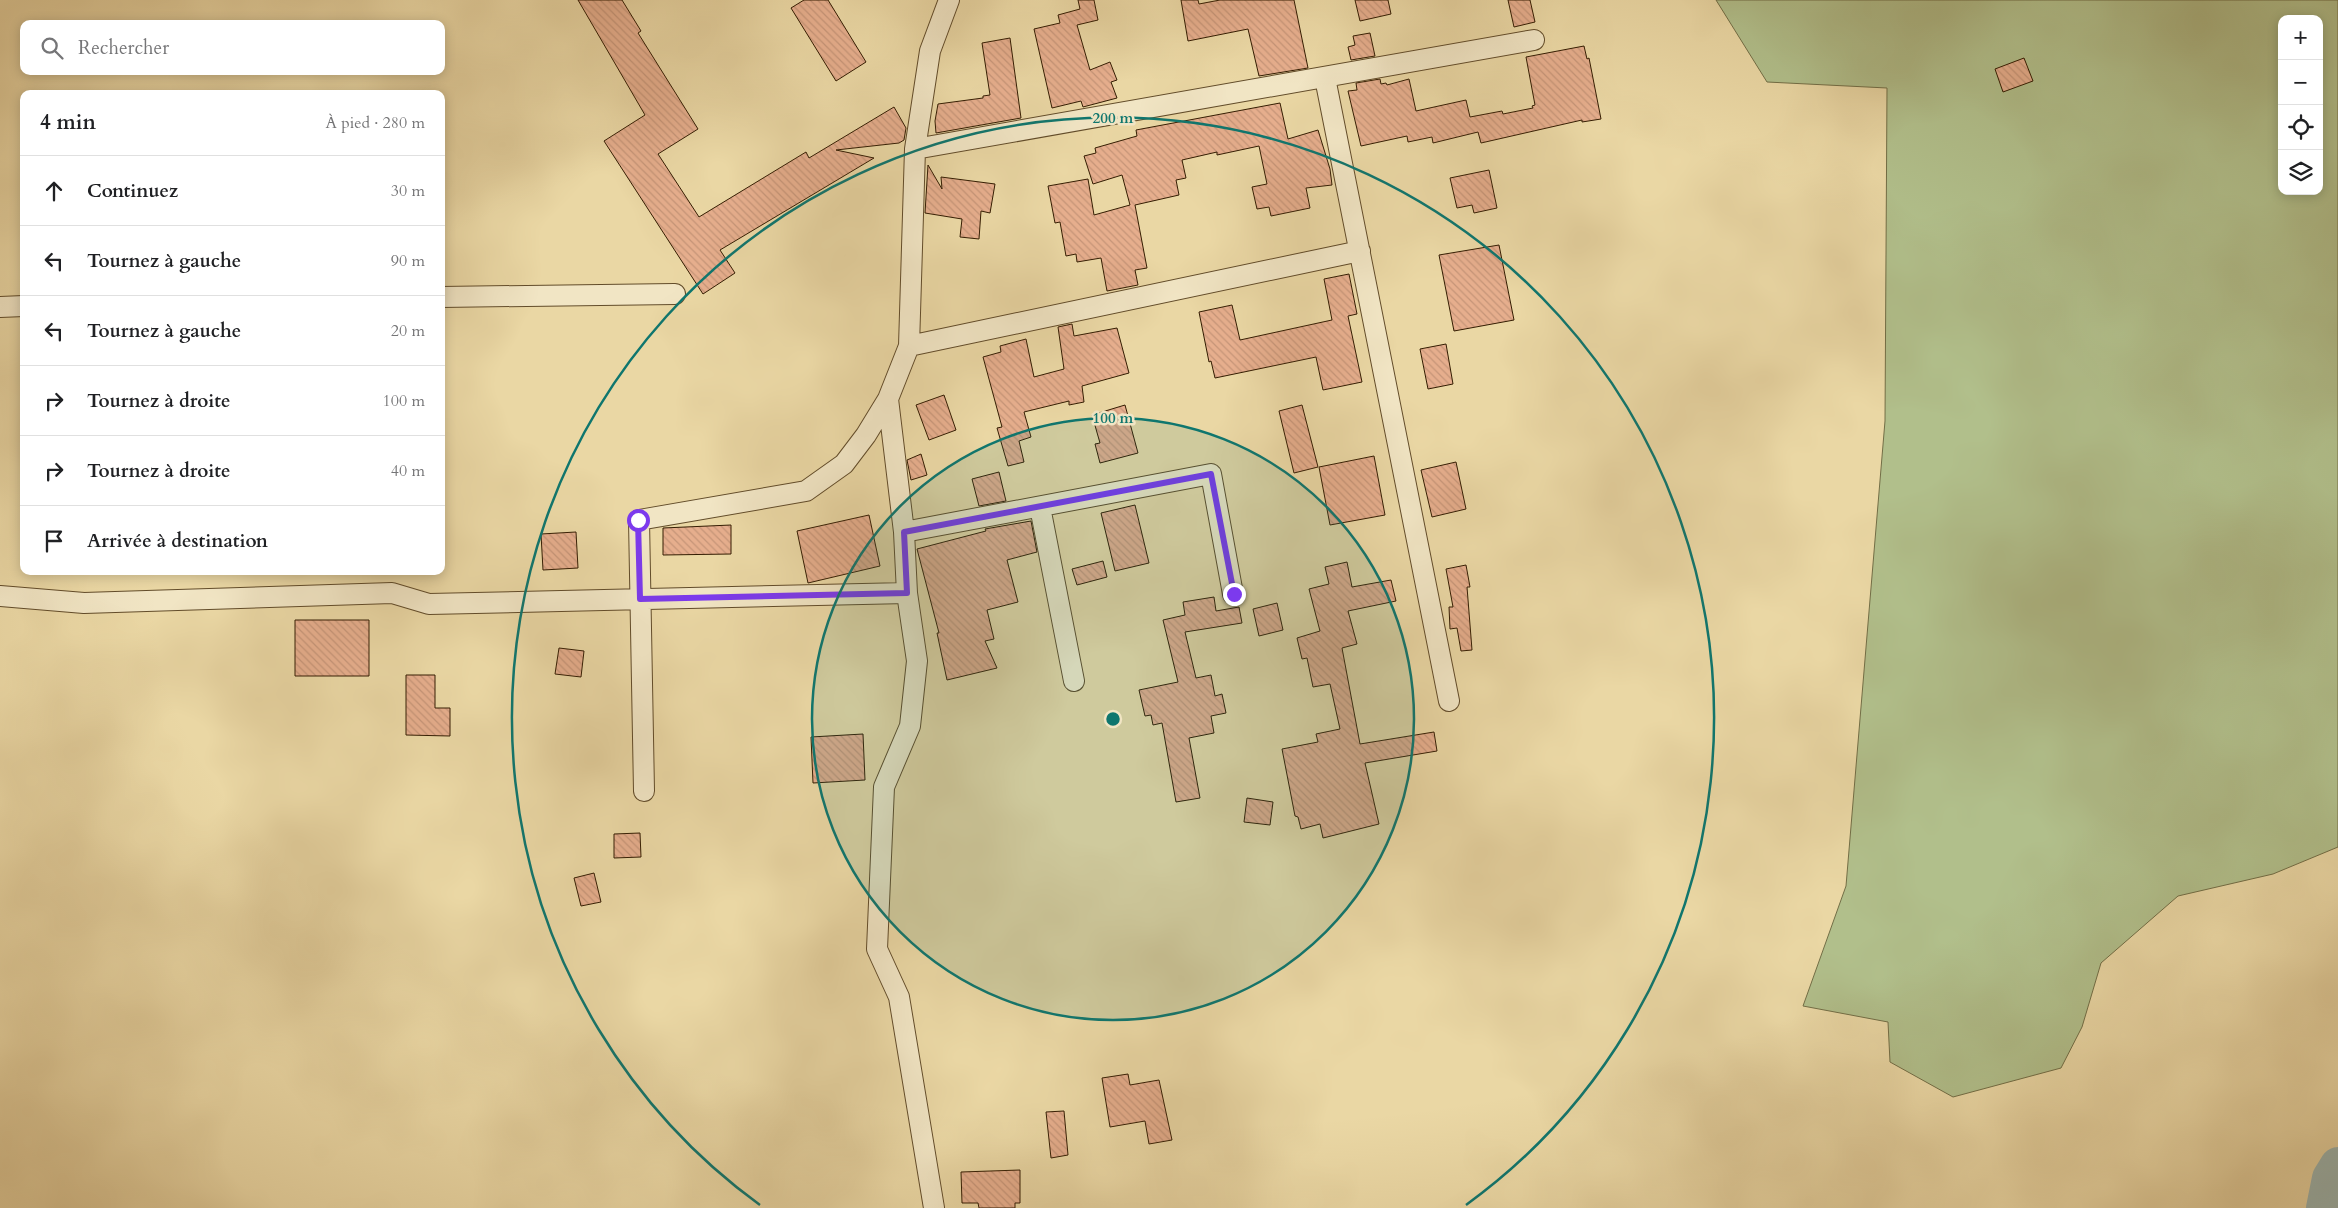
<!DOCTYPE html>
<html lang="fr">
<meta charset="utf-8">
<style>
:root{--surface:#fff;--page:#f6f6f6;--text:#202124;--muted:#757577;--line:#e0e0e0}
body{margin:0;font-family:Cardo,serif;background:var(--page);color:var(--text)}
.controls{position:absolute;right:15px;top:15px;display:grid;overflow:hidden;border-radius:10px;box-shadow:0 2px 12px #0003}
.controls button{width:45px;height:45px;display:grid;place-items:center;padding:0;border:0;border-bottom:1px solid var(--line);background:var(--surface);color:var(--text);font:25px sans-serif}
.stop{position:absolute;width:15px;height:15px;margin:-11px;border:4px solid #7c3aed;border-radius:50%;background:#fff}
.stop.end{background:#7c3aed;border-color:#fff;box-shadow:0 1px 5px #0008}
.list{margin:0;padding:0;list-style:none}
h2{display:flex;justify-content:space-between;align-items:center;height:65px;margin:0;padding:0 20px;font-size:21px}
h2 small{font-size:16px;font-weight:400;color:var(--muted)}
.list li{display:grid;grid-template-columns:32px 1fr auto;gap:15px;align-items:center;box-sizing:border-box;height:70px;padding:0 20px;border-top:1px solid var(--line)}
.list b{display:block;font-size:19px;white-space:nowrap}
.list em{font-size:16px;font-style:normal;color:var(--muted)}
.icon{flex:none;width:28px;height:28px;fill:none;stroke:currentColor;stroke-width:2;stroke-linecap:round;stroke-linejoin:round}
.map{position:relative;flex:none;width:2338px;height:1208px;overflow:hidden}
.search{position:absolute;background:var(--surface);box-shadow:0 2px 12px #0003;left:20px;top:20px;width:425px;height:55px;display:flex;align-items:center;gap:12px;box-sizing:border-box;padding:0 18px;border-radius:10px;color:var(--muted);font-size:19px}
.panel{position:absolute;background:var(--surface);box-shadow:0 2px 12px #0003;left:20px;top:90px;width:425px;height:485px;border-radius:10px}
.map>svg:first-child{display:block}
.grass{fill:#b1bf8b;stroke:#726e46;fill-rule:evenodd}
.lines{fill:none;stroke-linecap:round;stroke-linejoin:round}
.river{stroke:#9db7b2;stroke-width:36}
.building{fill:url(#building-back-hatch);stroke:#341d02}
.minor-casing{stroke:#624c2a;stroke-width:22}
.minor{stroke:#f1e5c4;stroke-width:20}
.route{stroke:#7c3aed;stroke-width:6}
.ring{fill:none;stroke:#0f766e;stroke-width:2.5}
.centre{fill:#0f766e;stroke:#f1e5c4;stroke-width:2.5}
.ring-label{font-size:15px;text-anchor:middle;font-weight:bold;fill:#0f766e;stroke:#f1e5c4;stroke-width:5;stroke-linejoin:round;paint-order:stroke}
</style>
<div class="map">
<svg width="2338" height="1208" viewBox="0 0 2338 1208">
<defs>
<pattern id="building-back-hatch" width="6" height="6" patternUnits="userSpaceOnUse" patternTransform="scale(1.25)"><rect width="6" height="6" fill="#e6ae8d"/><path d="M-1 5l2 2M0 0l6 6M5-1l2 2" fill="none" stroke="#c69578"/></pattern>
</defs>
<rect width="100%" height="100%" fill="#ead7a4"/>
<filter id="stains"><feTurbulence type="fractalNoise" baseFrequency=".004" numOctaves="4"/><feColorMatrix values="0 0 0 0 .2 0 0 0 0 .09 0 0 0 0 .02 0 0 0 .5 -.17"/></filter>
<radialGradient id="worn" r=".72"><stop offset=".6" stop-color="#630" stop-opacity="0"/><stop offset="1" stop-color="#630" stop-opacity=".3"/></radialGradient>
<path class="grass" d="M1716,0H2338V847L2273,874L2178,896L2101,963L2082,1027L2061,1068L1953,1097L1890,1062L1888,1022L1803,1006L1846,886L1885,421L1887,88L1767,82ZM2282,19H2319V191H2282Z"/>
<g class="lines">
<path class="river" d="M2324,1208L2330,1178L2338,1165"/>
</g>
<path class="building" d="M578,0H622L641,31L638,33L698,129L658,154L699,217L806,152L809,158L894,107L906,128L904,140L899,143L836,150L874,158L720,250L735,273L703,294L604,141L645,115Z
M804,0H828L866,62L836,81L791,8Z
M1078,0H1094L1098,20L1077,25L1090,70L1110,62L1117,80L1111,82L1117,98L1083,107L1081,101L1052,108L1034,29L1060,23L1058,15L1080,9Z
M1181,0H1198L1199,4L1220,0H1294L1308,68L1259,76L1248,29L1188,41Z
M1355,0H1388L1391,14L1360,21Z
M1508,0H1530L1535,22L1514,27Z
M1370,33L1375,56L1351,60L1348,47L1355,45L1353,36Z
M1010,38L1021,118L936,133L935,121L938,104L983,98V96L990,95L982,43Z
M1584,46L1587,59L1589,58L1601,119L1582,122V120L1481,143L1478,132L1433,143L1432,137L1408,142L1407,136L1361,146L1348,91L1357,90L1356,83L1380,79L1381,84L1386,83L1387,85L1409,79L1416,111L1466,100L1470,117L1502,111L1503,114L1533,108L1532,106L1535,105L1526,57Z
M2024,58L2033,81L2003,92L1995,69Z
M1280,103L1288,139L1318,130L1330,169L1332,185L1306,188L1310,208L1271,216L1269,207L1257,209L1252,187L1267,184L1259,146L1217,155V152L1182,160L1186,178L1176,180L1179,195L1135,205L1147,268L1135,270L1138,285L1107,291L1101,258L1077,262L1076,254L1066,256L1060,222L1055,223L1048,186L1088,179L1094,215L1130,205L1122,175L1093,184L1084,156L1096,153L1095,148L1137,136L1136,130Z
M928,165L942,189L941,177L995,184L990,213L981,211L979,239L960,237L962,219L925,213Z
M1489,170L1497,208L1474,213L1472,205L1457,208L1450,178Z
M1499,245L1514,320L1454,331L1439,255Z
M1349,274L1357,314L1348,316L1362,382L1323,390L1316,357L1215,378L1211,361L1209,362L1199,312L1232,305L1240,340L1332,320L1324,279Z
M1072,324L1074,336L1117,328L1129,373L1082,386L1084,402L1069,405V401L1024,412L1031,437L1019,441L1024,462L1008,466L997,428L1002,427L983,357L1001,352L1000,346L1026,339L1034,377L1064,369L1058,327Z
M1446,344L1453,384L1428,389L1420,349Z
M944,395L956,430L929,440L916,405Z
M1125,405L1138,453L1100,463L1095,444L1100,443L1092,415Z
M1302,405L1318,467L1294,473L1279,411Z
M921,454L927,475L911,480L907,460Z
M1374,456L1385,515L1330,525L1319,467Z
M1456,462L1466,509L1432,517L1421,470Z
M999,472L1006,501L979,506L972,479Z
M1135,505L1149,563L1115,571L1101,513Z
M869,515L880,566L808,583L797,531Z
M1031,521L1037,552L1007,560L1018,602L987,610L994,639L985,641L997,668L947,680L937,633H939L917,549L986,531L985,529Z
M731,525V554L663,555V528Z
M576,532L578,568L543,570L541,534Z
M1103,561L1107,577L1077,585L1072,569Z
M1347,562L1352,587L1391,580L1396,601L1348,611L1357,644L1342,648L1360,744L1434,732L1437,751L1365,763L1379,824L1323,838L1320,824L1301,829L1298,817L1295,816L1282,749L1318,742L1316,734L1340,729L1330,684L1313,687L1307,658L1302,659L1297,638L1320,631L1309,589L1329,584L1325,567Z
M1466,565L1470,587H1467L1472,650L1461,651L1457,628L1450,629L1449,607H1453L1446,569Z
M1214,597L1216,611L1239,607L1242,623L1185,632L1196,678L1211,675L1215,696L1222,694L1226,713L1211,716L1214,733L1189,738L1200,798L1176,802L1162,723L1153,725L1151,715L1145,716L1139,690L1178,682L1163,620L1185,615L1183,602Z
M1277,603L1283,630L1259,636L1253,609Z
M295,620H369V676H295Z
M559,648L584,651L581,677L555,674Z
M406,675H435V708H450V736L406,735Z
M863,734L865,780L813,783L811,737Z
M1247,798L1273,802L1270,825L1244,822Z
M640,833L641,857L614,858V834Z
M594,873L601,902L581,906L574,878Z
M1128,1074L1130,1085L1159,1080L1172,1140L1149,1144L1145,1121L1110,1127L1102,1078Z
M1064,1111L1068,1155L1051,1158L1046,1112Z
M1020,1170V1203H1015V1208H979L978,1203H962L961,1172Z"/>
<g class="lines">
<defs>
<path id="minor" d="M1325,78L1449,701
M915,149L1534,40
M441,297L675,294
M0,307L24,306
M909,346L1360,251
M1040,507L1074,681
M904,532L1211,474L1233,594
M0,596L84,603L392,593L429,604L907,593
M644,791L639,520L806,491L844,464L866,435L888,399
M934,1208L899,997L877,949L884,787L910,726L917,661L907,593L904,532L888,399L909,346L915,149L930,51L949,0"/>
</defs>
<use href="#minor" class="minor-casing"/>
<use href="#minor" class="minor"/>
</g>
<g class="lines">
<path class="route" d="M638,520L640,599L907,593L904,532L1211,474L1234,594"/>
</g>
<circle cx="1113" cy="719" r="301" fill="#0f766e" fill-opacity=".12"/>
<g class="ring">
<circle cx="1113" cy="719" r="301"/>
<path d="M760 1205A601 601 0 1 1 1466 1205"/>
</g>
<circle cx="1113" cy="719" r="8" class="centre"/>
<g class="ring-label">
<text x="1113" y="123">200 m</text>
<text x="1113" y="423">100 m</text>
</g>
<rect width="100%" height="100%" filter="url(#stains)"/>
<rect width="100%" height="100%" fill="url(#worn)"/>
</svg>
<div class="controls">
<button>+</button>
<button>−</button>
<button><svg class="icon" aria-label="locate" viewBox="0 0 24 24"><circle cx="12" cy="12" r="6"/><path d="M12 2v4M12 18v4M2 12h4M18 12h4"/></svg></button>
<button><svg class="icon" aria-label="layers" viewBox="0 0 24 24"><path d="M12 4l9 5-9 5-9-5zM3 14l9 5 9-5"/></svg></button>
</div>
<div class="stop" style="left:638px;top:520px"></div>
<div class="stop end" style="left:1234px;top:594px"></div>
<div class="search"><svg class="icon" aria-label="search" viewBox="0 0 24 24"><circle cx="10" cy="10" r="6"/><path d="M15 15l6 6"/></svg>Rechercher</div>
<section class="panel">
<h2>4 min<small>À pied · 280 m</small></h2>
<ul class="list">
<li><svg class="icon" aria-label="ahead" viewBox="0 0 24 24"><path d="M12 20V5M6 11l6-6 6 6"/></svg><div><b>Continuez</b></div><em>30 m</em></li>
<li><svg class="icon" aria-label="left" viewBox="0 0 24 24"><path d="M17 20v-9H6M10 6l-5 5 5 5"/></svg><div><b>Tournez à gauche</b></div><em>90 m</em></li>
<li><svg class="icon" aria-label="left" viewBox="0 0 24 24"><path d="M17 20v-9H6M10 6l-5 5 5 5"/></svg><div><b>Tournez à gauche</b></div><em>20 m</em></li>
<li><svg class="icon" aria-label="right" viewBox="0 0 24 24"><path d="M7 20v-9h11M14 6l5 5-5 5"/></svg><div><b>Tournez à droite</b></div><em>100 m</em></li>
<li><svg class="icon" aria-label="right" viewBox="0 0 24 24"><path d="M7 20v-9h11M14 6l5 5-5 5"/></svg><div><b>Tournez à droite</b></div><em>40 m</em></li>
<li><svg class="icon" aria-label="arrive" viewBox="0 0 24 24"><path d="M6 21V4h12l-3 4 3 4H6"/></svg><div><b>Arrivée à destination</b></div></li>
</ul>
</section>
</div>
